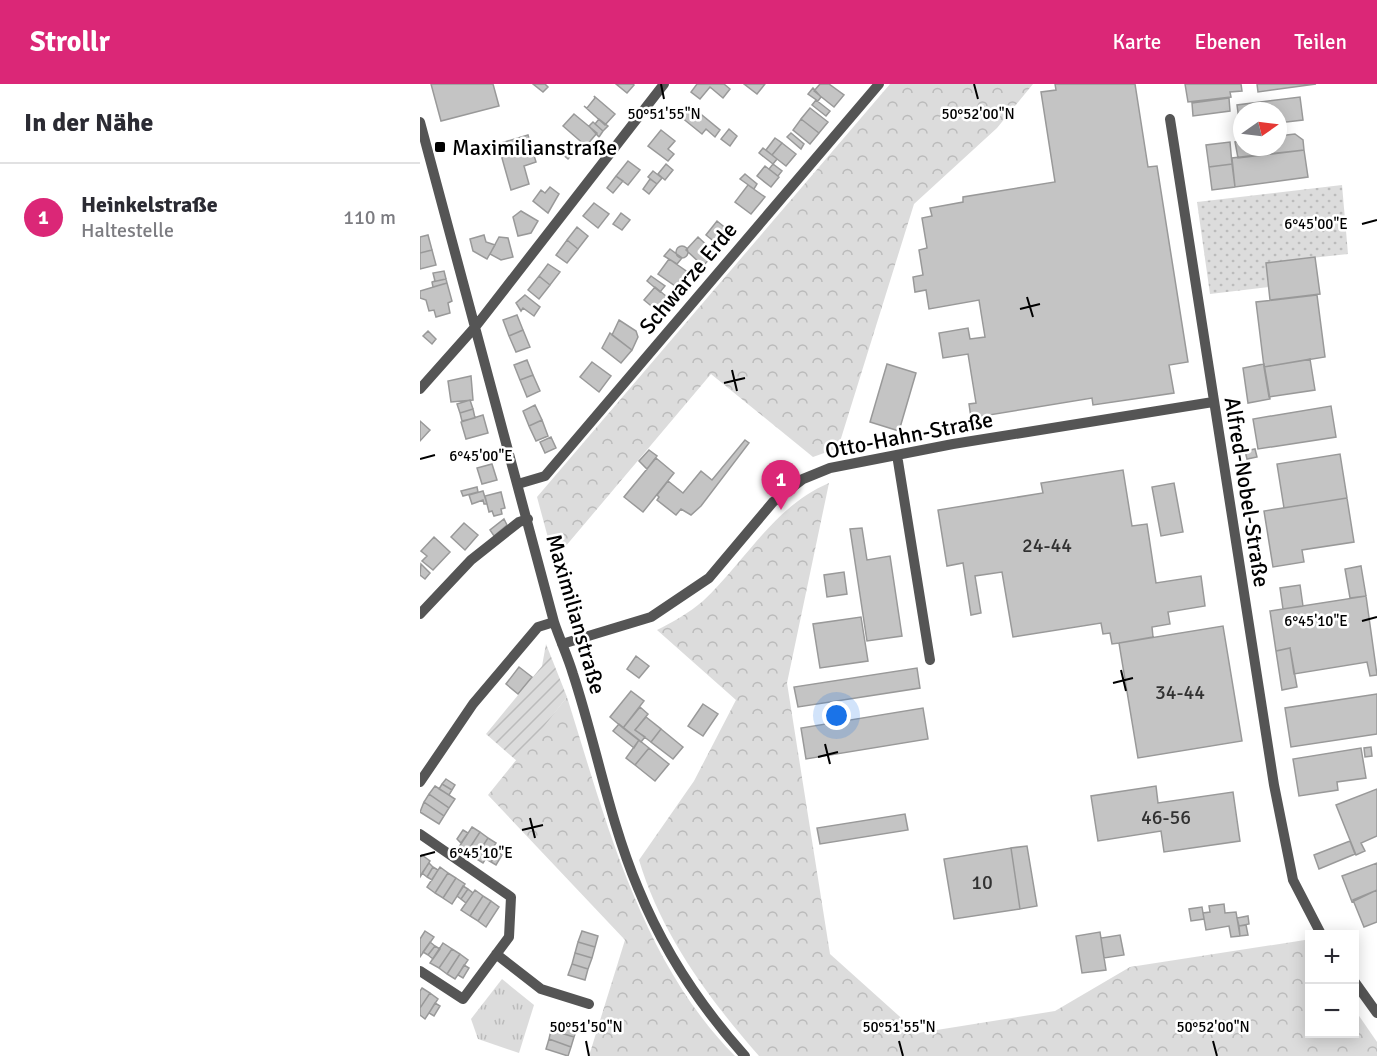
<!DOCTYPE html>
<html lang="de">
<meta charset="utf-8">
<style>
:root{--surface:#fff;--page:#f7f7f7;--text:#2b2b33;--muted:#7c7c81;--line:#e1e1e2;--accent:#db2777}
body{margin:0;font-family:Signika,sans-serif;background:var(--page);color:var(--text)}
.controls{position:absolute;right:18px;bottom:18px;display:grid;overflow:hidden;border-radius:0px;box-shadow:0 3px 15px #0003}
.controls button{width:54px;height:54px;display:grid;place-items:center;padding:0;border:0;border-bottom:2px solid var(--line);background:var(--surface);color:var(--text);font:30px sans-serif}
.compass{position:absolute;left:813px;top:18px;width:54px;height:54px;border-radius:50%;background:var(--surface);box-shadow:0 3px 15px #0003;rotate:76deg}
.you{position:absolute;left:417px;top:632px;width:21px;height:21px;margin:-15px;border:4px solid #fff;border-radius:50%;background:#1a73e8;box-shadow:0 0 0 9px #1a73e833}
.badge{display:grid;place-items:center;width:39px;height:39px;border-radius:50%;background:var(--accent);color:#fff;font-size:20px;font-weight:700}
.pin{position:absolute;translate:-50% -50px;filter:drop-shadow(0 2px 3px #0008)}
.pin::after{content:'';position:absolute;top:32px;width:21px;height:18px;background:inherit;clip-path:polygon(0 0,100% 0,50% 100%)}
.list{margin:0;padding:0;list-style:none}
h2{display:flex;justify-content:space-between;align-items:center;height:78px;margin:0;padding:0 24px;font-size:26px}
h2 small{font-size:20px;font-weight:400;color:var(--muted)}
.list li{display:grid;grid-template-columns:39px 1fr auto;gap:18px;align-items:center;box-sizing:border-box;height:108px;padding:0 24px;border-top:2px solid var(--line)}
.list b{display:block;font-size:22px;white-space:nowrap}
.list p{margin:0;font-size:20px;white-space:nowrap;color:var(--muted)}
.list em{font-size:20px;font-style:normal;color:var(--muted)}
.map{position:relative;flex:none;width:957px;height:972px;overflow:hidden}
header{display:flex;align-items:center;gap:36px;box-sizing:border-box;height:84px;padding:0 30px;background:var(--accent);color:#fff}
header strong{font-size:28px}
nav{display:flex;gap:33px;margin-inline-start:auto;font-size:21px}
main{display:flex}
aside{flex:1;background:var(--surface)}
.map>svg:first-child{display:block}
.grass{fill:url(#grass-dots)}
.forest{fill:url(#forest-crowns)}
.park{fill:url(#park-tufts)}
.garden{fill:url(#garden-furrows)}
.building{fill:#c4c4c4;stroke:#999;stroke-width:1.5}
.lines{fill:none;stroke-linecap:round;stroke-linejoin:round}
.street{stroke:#555;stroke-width:10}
.ticks{fill:none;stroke:#000;stroke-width:2}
.poi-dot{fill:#000;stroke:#fff;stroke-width:2}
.labels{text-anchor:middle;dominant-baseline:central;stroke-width:5;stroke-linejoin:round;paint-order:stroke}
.number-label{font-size:20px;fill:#313131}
.poi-label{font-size:22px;fill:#000;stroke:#fff;text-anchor:start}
.street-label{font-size:22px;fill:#000;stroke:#fff}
.ticks-label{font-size:15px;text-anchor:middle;fill:#000;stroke:#fff;stroke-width:5;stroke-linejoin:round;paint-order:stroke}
</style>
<header>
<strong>Strollr</strong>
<nav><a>Karte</a><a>Ebenen</a><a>Teilen</a></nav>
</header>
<main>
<aside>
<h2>In der Nähe<small></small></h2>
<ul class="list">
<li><span class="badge">1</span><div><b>Heinkelstraße</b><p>Haltestelle</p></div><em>110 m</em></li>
</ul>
</aside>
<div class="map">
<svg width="957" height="972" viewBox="0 0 957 972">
<defs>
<pattern id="grass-dots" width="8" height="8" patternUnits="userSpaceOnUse" patternTransform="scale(1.5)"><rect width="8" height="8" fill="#dcdcdc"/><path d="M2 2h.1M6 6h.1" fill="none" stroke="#bbb" stroke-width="1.8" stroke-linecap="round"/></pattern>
<pattern id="forest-crowns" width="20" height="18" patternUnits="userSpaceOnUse" patternTransform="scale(1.5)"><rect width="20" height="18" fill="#dcdcdc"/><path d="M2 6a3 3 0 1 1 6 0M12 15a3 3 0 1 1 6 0" fill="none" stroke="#bbb"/></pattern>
<pattern id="park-tufts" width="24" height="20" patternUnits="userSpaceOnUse" patternTransform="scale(1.5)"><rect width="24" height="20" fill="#dcdcdc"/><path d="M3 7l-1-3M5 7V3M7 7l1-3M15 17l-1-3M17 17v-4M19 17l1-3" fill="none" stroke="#bbb"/></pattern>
<pattern id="garden-furrows" width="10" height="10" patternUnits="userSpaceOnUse" patternTransform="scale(1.5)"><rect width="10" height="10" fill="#dcdcdc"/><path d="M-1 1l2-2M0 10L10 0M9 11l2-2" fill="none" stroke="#bbb"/></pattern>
</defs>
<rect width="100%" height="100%" fill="#fff"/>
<path class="grass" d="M922,101L928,170L846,179L849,203L790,210L777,118Z"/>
<path class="forest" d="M470,0H613L577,44L494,120L418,364L393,373L291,290L134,476L117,413Z
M409,399L367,599L410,870L498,949L635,927L710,883L885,856L890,862V950H934L935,926L957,958V972H339C289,915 241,850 219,776L274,697L316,616L237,546C253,538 269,529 283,517C326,477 353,423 409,399Z
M147,613C186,737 221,877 315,972H169L205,856L68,711Z"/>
<path class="park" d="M82,895L114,921L99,969L58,955L51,935Z"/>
<path class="garden" d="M126,560L147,613L97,677L66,650L122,582Z"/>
<path class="building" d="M11,0H73L79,22L21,37Z
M113,0H125L128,3L123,8Z
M196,0H213L214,1L207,9Z
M277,0H304L310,5L303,14L290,3L280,15L271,8Z
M324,0H345L337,10Z
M400,0H409L424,11L414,23L394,7Z
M635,0H715L728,83L737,82L768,278L749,281L754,309L673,321L672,314L551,334L549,320L556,319L548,270L523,274L519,249L548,244L550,255L565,253L559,216L509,225L506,206L495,208L493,193L503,191L499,166L507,164L502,134L512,132L510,124L543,118V113L635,98L621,8L636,6Z
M765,0H821L822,7L810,8L811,13L768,18Z
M837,0H896L838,8Z
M393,4L401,13L398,17L388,10Z
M174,12L195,30L185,41L164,22L167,24L175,14Z
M880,13L883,36L858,39V27H822L820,44L817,21Z
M809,14L810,27L773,32L772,19Z
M396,16L410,27L406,32L392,21Z
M271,22L300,46L295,53L286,45L282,50L261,33Z
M390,24L408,38L399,49L381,35Z
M154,30L177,49L166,62L143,42Z
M179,35L188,42L183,47L175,40Z
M381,35L399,49L390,60L373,46Z
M173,38L183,47L179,53L169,42Z
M309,45L317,52L310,62L301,55Z
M241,46L255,57L248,65L254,70L248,77L228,62Z
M371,49L384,60L381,65L367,53Z
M875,50L883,56L884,66L818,74L815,58L822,57V63H858V52Z
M108,51L116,78L104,82L109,100L91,106L78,60Z
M355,54L362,59L352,71L346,66Z
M810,58L812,80L789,83L786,61Z
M362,59L376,70L366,82L352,71Z
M148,64L154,68L148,75L142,70Z
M343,64L357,75L353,80L339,69Z
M884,66L888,93L815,103L812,74Z
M208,77L220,86L208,101L196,92Z
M246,80L253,86L245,96L238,90Z
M353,80L362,87L358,92L349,85Z
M812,80L815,103L792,106L789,83Z
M345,82L359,93L351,103L337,92Z
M233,87L242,94L237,100L228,93Z
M325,90L337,100L334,105L320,95Z
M196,92L203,97L193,109L187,104Z
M230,95L237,100L229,110L223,105Z
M328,101L345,113L331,130L315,118Z
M130,103L139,110L128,129L113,117L121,106L125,109Z
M174,119L189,130L178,144L163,132Z
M101,127L118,137L111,149L98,152L93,133Z
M201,129L210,136L202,146L193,140Z
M297,137L308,146L297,160L286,151Z
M157,143L168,152L158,165L147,156Z
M8,151L12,166L0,169V153Z
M64,151L66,158L75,161L67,175L53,167L50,155Z
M79,153L88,154L93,173L81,176L70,170Z
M278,153L295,169L283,182L266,166Z
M147,156L158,165L147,179L136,171Z
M256 168a6 6 0 1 1 12 0a6 6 0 1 1-12 0Z
M250,165L262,174L257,180L244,172Z
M12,166L16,181L0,185V169Z
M895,173L900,210L850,216L846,179Z
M249,175L269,189L258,204L238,190Z
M128,180L140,188L130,201L119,192Z
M24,187L26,195L12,198L15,197L13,189Z
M119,192L130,201L119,215L108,206Z
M231,192L245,202L240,208L227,197Z
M26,195L27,199L13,203L12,198Z
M27,199L32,217L28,219L30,229L16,233L14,226L9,227L6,216L0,214V207Z
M235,203L252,217L241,230L224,216Z
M105,211L120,223L114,232L103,224L101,227L96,219Z
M897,211L905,273L844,283L836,218Z
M97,231L103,246L89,252L83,236Z
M199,236L216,247L218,253L212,266L192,251Z
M103,246L110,263L96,268L89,252Z
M8,247L16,255L12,260L3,252Z
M190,249L212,266L201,279L182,264Z
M890,275L895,306L849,313L844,283Z
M107,276L113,291L100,296L94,281Z
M172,278L191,292L179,308L160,293Z
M467,280L496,289L479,347L450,338Z
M844,280L850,315L828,319L823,284Z
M113,291L120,307L107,313L100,296Z
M51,292L53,316L31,318L28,297Z
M50,316L53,325L40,329L37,320Z
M115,321L122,336L109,342L103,327Z
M911,322L916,353L838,365L833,335Z
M53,325L55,334L42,337L40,329Z
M63,331L68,349L46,355L41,338Z
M122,336L128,352L116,357L109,342Z
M0,337L10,346L0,357Z
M131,353L136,364L125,369L120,358Z
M325,356L329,359L281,422L271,431L261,425L256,431L237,416L239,413L237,411L248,397L263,409L281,387L292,396Z
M835,365L837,373L827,375L825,367Z
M229,366L237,372L227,385L219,377Z
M920,370L927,414L864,424L857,380Z
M236,374L254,389L223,428L204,413Z
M72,380L77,396L62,400L57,384Z
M703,386L712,442L727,440L736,499L781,492L785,522L748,528L750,540L732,543L733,553L699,559L692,560L690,549L683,550L681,539L593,553L582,488L555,492L561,529L551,531L543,479L527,482L518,426L623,409L621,399Z
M754,399L763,448L741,452L732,403Z
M57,403L58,408L43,412L41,407Z
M63,407L67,420H64L63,416L52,420L49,411Z
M81,408L85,424L81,425L82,430L74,432L72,427L69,428L65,412Z
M927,414L934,458L882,466L884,478L853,483L844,427Z
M84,435L87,441L74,452L70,446Z
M44,439L58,451L45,466L31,453Z
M442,444L447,476L470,472L482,552L447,557L430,445Z
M14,453L30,468L13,486L2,477L7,472L1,467Z
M1,480L10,489L5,495L0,491Z
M941,482L946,512L930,514L925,485Z
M424,488L427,510L407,513L404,491Z
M880,501L883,522L863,525L860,504Z
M946,512L957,591L950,592L947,578L874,590L870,564L856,567L850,527Z
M441,533L448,577L400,584L393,540Z
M803,542L822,657L718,674L699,559Z
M870,564L877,603L862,606L856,567Z
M216,572L229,582L219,594L207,585Z
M99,583L112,593L98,610L86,600Z
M497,584L500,604L378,623L374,603Z
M211,607L224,617L203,644L190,633Z
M957,610V650L871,663L865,624Z
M283,620L298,630L283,652L268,642Z
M220,623L228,630L215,646L225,653L221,658L203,644Z
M503,624L508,655L386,675L381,644Z
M226,633L241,645L231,658L215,646Z
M199,640L219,656L214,664L193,647Z
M241,645L263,663L253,675L231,658Z
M219,656L229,664L215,681L206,674Z
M951,663L952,672L945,673L944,664Z
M229,664L249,680L235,697L215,681Z
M941,664L946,694L917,698L918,706L879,712L873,675Z
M26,695L35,701L32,706L22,700Z
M22,700L32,706L29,711L19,705Z
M15,702L35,715L29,724L9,710Z
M736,702L738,719L813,708L820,757L744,768L741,747L678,757L671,712Z
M957,705V752L941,759L945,767L936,771L916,721Z
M9,710L29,724L24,732L4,718Z
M4,718L24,732L19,740L0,728Z
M485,730L488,746L400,760L397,744Z
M52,743L60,748L47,768L39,763Z
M43,746L48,749L41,759L37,755Z
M60,748L68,754L55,774L47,768Z
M68,754L76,759L63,779L55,774Z
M930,757L935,770L899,785L894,771Z
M607,762L617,822L600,825L591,764Z
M591,764L600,825L534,835L524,775Z
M73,765L78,768L71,778L66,775Z
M78,768L82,771L76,781L71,778Z
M2,771L10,777L0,793V774Z
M9,779L13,783L7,793L2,789Z
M957,779V806L932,818L922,792Z
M13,783L18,786L12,796L7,793Z
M20,783L28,789L15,809L7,803Z
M28,789L36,794L23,814L15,809Z
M36,794L45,800L32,820L23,814Z
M43,802L48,805L41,815L37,812Z
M48,805L53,809L46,819L41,815Z
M55,806L63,812L50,832L41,826Z
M957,806V838L944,843L933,816Z
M63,812L71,817L58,837L50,832Z
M71,817L79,823L66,843L58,837Z
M804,820L805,829L816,828L820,852L811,853L809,842L786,846L783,829L790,828L789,822Z
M782,823L784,835L771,837L769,825Z
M828,832L829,840L819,842L817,834Z
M826,841L828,851L820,852L819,842Z
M5,847L14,853L0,873V855Z
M162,847L178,852L175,863L158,858Z
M680,848L686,886L662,889L656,852Z
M700,851L704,871L684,874L681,854Z
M10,858L15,862L8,871L3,868Z
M158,858L175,863L172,874L155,869Z
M23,859L32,865L19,884L10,879Z
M15,862L20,865L13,875L8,871Z
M32,865L40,870L27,890L19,884Z
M155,869L172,874L168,885L152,880Z
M40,870L48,876L35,895L27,890Z
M152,880L168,885L165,896L148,891Z
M44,881L49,884L43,894L38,891Z
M2,904L10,909L0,924V907Z
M10,909L18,915L5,935L0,931V924Z
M15,919L20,922L14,932L9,929Z
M134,937L157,944L154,953L131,946Z
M131,946L154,953L151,963L129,955Z
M129,955L151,963L148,972L126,965Z"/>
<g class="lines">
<path class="street" d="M750,35L854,701L873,796L901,850
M0,38L134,538C140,556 148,573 153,590C176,660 189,735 218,804C243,865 281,923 325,972
M0,305L56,242L244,0
M477,371L510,576
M98,400L125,392L459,0
M0,530L51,476L99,438L108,435
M142,560L231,533L289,494L353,418L383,395L410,384L533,360L793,318
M0,698L53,620L118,543L134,538
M0,750L91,813L89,853L43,915L0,887
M76,870L121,905L169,920
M934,897L957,929"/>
</g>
<path class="ticks" d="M241,0L244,15M554,0L558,15M942,140L957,136M607,213L613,233M600,225L620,220M312,286L317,307M304,299L325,294M0,375L15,371M942,537L957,533M701,586L706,607M693,599L713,594M405,660L410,680M398,673L418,668M110,734L115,754M102,746L123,741M0,772L15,768M166,957L169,972M479,957L483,972M793,957L797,972"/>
<rect class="poi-dot" x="14" y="57" width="12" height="12" rx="3"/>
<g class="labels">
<g class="number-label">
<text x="627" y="461">24-44</text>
<text x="760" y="608">34-44</text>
<text x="746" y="733">46-56</text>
<text x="562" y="798">10</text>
</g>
<g class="poi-label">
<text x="32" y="63">Maximilianstraße</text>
</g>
<g class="street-label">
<text transform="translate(268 194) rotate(-50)">Schwarze Erde</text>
<text transform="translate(489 351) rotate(-11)">Otto-Hahn-Straße</text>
<text transform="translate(827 408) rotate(81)">Alfred-Nobel-Straße</text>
<text transform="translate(156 530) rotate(74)">Maximilianstraße</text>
</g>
</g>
<g class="ticks-label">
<text x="244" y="35">50°51'55"N</text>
<text x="558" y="35">50°52'00"N</text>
<text x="896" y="145">6°45'00"E</text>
<text x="61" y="377">6°45'00"E</text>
<text x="896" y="542">6°45'10"E</text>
<text x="61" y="774">6°45'10"E</text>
<text x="166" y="948">50°51'50"N</text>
<text x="479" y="948">50°51'55"N</text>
<text x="793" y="948">50°52'00"N</text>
</g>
</svg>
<div class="controls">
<button>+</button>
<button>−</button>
</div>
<svg class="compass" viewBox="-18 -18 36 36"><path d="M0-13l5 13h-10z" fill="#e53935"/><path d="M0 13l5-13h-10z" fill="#7c7c81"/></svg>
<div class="you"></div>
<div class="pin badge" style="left:361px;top:426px">1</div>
</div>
</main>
